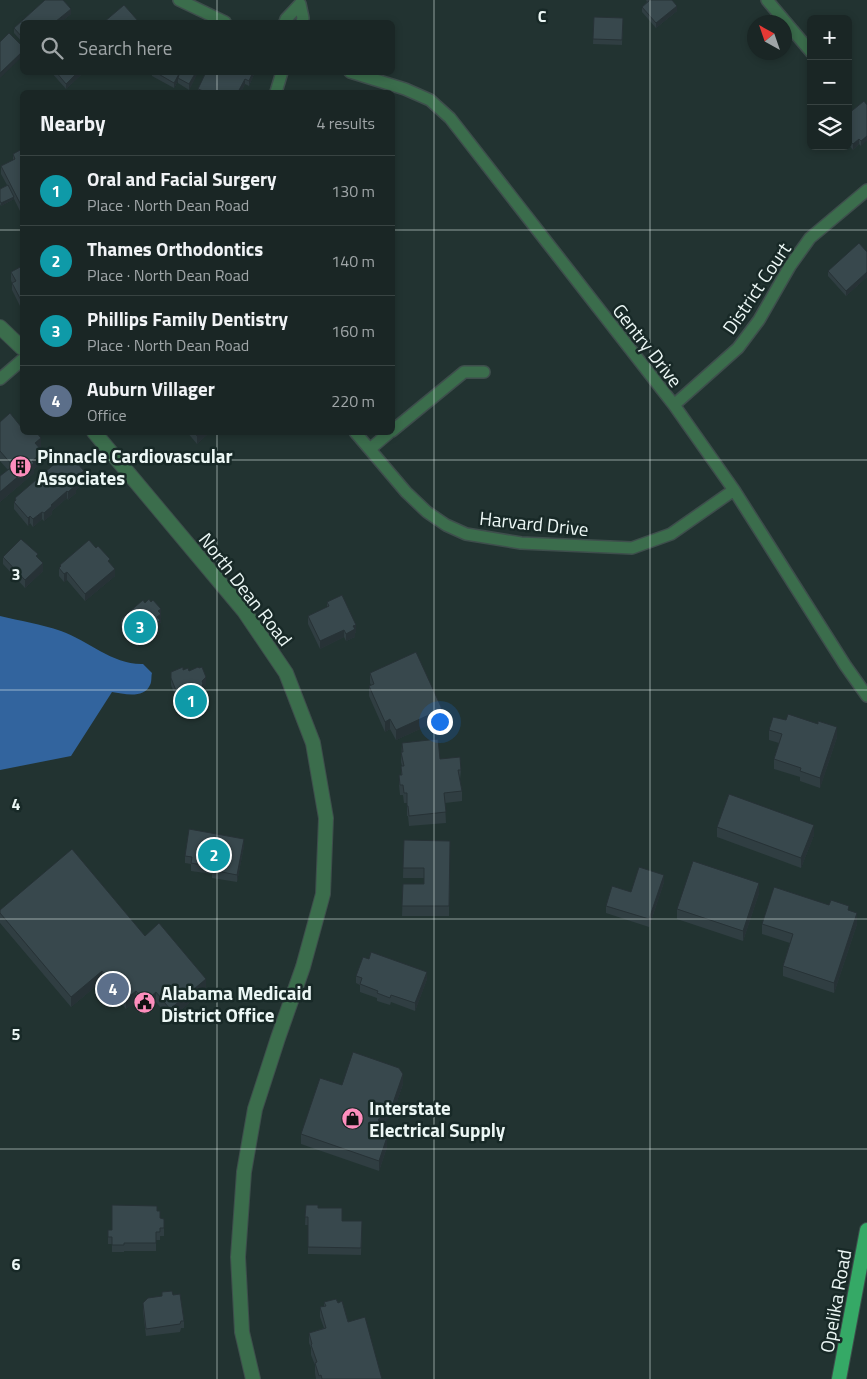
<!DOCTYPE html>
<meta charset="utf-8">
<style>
:root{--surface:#1a2625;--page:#232e2d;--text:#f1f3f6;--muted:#9fa5a7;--line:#384342;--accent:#fe8ebd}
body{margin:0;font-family:"Titillium Web",sans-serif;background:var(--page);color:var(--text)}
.controls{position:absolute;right:15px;top:15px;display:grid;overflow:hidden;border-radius:8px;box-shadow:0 2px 8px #0003}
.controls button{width:45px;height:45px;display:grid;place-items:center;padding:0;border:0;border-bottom:1px solid var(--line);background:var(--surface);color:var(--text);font:25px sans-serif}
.compass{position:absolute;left:747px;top:15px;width:45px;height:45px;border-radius:50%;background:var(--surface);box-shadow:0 2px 8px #0003;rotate:320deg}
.you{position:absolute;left:439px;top:721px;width:18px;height:18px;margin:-12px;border:4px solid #fff;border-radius:50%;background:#1a73e8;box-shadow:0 0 0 8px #1a73e833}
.badge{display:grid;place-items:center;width:32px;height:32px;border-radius:50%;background:var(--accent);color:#fff;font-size:16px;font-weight:700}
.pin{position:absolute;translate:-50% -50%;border:2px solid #fff;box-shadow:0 1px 5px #0006}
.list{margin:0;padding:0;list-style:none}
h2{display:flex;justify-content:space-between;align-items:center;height:65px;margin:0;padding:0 20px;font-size:21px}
h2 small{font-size:16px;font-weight:400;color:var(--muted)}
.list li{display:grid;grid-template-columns:32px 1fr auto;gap:15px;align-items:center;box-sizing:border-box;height:70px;padding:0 20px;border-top:1px solid var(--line)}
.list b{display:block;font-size:19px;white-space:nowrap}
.list p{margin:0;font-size:16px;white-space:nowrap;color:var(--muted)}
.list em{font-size:16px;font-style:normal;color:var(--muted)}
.icon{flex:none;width:28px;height:28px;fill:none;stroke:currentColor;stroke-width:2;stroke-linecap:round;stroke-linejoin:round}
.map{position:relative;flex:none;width:867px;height:1379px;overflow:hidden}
.search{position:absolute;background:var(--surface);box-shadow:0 2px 8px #0003;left:20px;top:20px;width:375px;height:55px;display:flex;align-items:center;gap:12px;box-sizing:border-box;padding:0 18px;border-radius:8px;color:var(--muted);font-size:19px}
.panel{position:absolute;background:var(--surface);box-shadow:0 2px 8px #0003;left:20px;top:90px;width:375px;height:345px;border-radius:8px}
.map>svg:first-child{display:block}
.water{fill:#32649e}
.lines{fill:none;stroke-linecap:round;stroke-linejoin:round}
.minor-casing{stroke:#3e4e4c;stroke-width:14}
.tertiary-casing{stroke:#3e4e4c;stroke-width:16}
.primary-casing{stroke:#3e4e4c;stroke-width:16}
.minor{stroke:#3b6d4c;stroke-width:11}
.tertiary{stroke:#3b6d4c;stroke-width:14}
.primary{stroke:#35a966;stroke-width:14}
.wall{fill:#303e42}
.shaded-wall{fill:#273236}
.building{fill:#38484d;stroke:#273236}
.grid{fill:none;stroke:#ecf7f5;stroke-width:1;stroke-opacity:0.55}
.labels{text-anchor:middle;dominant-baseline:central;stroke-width:5;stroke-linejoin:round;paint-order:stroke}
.street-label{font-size:19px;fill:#ecf7f5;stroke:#182927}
.poi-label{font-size:19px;font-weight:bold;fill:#ecf7f5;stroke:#182927;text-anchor:start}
.grid-label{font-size:16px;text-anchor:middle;font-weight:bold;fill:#ecf7f5;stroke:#182927;stroke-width:5;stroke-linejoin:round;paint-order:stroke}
</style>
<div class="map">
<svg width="867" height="1379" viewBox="0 0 867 1379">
<rect width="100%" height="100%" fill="#223331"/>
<path class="water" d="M0,616C20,621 41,624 61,631C89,641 113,665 143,664L152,673C151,676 152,682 150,685C144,699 124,694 112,692L71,756L0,770Z"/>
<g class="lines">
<defs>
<path id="minor" d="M179,0L225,22
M767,0L811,52
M285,22L286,19L300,4L303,18L302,22
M350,72L405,89L430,100L450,118L674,405L734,490L845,665L867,696
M276,92L282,72
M0,379L22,360
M674,405L738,348L759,320L790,266L810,238L867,190
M392,431L464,372H484
M355,432L406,492L427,512L446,525L466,534L521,543L632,548L671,534L734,490
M370,449L390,432"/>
<path id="tertiary" d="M0,327L22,348
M94,432L244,611L286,673L313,743L326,818L323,894L303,967L278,1038L255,1109L244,1172L238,1257L242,1332L253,1379"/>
<path id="primary" d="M839,1379L867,1230"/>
</defs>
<use href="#minor" class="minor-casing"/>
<use href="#tertiary" class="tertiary-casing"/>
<use href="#primary" class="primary-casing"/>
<use href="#minor" class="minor"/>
<use href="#tertiary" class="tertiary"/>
<use href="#primary" class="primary"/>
</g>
<path class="wall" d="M45,0H63L71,9V14L61,22H22V42L14,33V28Z
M646,0H672L677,11L656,28L642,12V7L647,2Z
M594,17L623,18L622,45L593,44Z
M51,72H81V75L66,89Z
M152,72H198L189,90L178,83V81L174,88L152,76Z
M206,72H255L249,86L245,84L241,92H198V89Z
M867,105L861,146L859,144L853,150L848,144V114Z
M22,117V126L21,123V118Z
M22,149V212L21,213L14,199L1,206L0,204V189L7,185L1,174V166L13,161V154Z
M867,252V277L846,296L828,276V271Z
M22,266V310L12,290V283L11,280V272Z
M0,422L41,448L43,462L34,469V473L0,502V476L8,470L0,461Z
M187,432H210L197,444Z
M84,478V483L76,490V493L68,500L67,498L52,511V514L44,521L42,519L33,527L30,523L28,526L14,509V502L15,501V498Z
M3,557L38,558L43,571L25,588L3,564Z
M110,563L115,576L85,601L67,580L64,582L59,576V568L60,567V565Z
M327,602L356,632L355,633V637L346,641L344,637L320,649L308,624V616L327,607Z
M145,603L161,617V622L160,623V628L158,629V634L153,637L151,635L138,647L134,642L132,644L122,633V629L121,627V619Z
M183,670L189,671L206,685L203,687V689L208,709L205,710V714L193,719L192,715L184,718L171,685V672Z
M370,673L442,719L396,740L390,729L385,732L369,696V686L371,685L370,683Z
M769,730L837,737L820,788L800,781V777L774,769V759L779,743L769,740Z
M402,743L440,759L461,770L460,780L462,791V801L445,803L446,823L409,826L408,816H407V803H404L403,795H400L399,785V775H401V766H402L401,762Z
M717,827L814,835L801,868L717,837Z
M404,840L450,841L449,916H402L403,884H424V878H403Z
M244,846L237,882L212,878V874L191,871V864L185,863V856Z
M664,882L649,927L606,913V906L631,892Z
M759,893L743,941L677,919V909Z
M829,905L849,911L857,924L834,993L783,976V966L790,943L762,934V924Z
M0,910L145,936L206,989L170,1019L156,1002L148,1009L142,1008L136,1001L126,1009L102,981L71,1007L0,923Z
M356,976L427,979L415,1011L391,1002L390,1005L377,1001V998L360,992V985L356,983Z
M403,1084L393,1113L383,1124L387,1147L379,1171L301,1144V1134L342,1085Z
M306,1205L318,1208L342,1221H362L361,1255L308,1254V1225H305Z
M157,1211L160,1218L164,1219V1236H160V1240H156V1251H124V1252H112V1244H108V1230H112Z
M162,1292L173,1295L184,1321V1328H181L180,1332L146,1336L143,1311V1303L162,1296Z
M324,1302L338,1303L382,1379H316L315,1373V1365L311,1355V1348L309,1343V1333L324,1328L320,1317V1307L324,1306Z"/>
<path class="shaded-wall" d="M677,6V11L656,28V23Z
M71,9V14L61,22H55Z
M22,52V57L0,78V73Z
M78,72H81V75L66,89V84Z
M180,72L178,78V81L174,88V83Z
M196,72H198L189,90V84Z
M253,72H255L249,86V81Z
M245,79V84L241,92H238Z
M867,136V141L861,146V141Z
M859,139V144L853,150V144Z
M14,197V199L1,206V203Z
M22,204V212L21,213V205Z
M867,272V277L846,296V291Z
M201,432H210L197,444V436Z
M41,438V448L35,453V443Z
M43,452V462L34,469V473L0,502V492L32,461Z
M84,471V483L76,490V493L68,500V492L75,484L81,473Z
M67,491V498L52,511V514L44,521V513L51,505Z
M42,512V519L33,527V519Z
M30,516V523L28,526V518Z
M43,563V571L25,588V580Z
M115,569V576L85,601V594Z
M67,572V580L64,582V574Z
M161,609V622L160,623V628L158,629V634L153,637V630L158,611Z
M356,625V632L355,633V637L346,641V634L353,626Z
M151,627V635L138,647V639Z
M344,630V637L320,649V641Z
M134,634V642L132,644V636Z
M206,677V685L203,687V692L202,693V681Z
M208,701V709L205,710V714L193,719V711L204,703Z
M192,708V715L184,718V711Z
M442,709V719L396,740V730Z
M390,719V729L385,732V722Z
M837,727V737L820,788V778Z
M814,825V835L801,868V858Z
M244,839V846L237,882V875Z
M664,875V882L649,927V919Z
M759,883V893L743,941V931Z
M857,913V924L834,993V983Z
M102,971V981L71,1007V997Z
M427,972V979L415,1011V1003Z
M206,979V989L170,1019V1009Z
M136,991V1001L126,1009V999Z
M156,992V1002L148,1009V999Z
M403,1074V1084L393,1113L378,1130V1120Z
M386,1127V1137L381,1132Z
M387,1137V1147L379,1171V1161Z"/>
<path class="building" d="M45,0H63L71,9L55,22H22V37L14,28Z
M650,0H672L677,6L656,23L642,7Z
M124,5L139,22H104Z
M594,17L623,18L622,40L593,39Z
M9,33L22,46V52L0,73V42Z
M56,72H78L66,84Z
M155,72H180L174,83Z
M180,72H196L189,84L178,78Z
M206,72H253L249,81L245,79L238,92H206L198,89Z
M864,101L867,105V136L861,141L859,139L853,144L848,139V114Z
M22,149V204L21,205L1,166L15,159L13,154Z
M8,185L14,197L1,203L0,201V189Z
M859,243L867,252V272L846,291L828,271Z
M22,266V302L12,283L16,281L11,272Z
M10,413L22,428V432H36L41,438L35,443L43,452L32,461L34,463L0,492V476L13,466L0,451V422Z
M193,432H201L197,436Z
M66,454L70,459L72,457L84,471L81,473L84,476L75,484L76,485L68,492L67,491L51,505L52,506L44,513L42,512L33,519L30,516L28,518L14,502L16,500L15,498Z
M21,539L38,554L36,556L43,563L25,580L3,557Z
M89,540L96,548L98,546L110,559L108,561L115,569L85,594L67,572L64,574L59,568L61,566L60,565Z
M342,595L356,625L353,626L355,629L346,634L344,630L320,641L308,616L329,606L327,602Z
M149,599L151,602L153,600L161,609L158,611L161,614L157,617L160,620L156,624L158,626L153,630L151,627L138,639L134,634L132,636L122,625L125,623L121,619L143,600L145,603Z
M416,652L442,709L396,730L390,719L385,722L369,686L374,684L370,673Z
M183,667V670L188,668L189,671L198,667L199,668L202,667L206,677L202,681L203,684L202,685L208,701L204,703L205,706L193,711L192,708L184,711L171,678V672Z
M788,714L818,724V721L837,727L820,778L800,771L801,768L774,759L782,734L769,730L773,717L786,720Z
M438,739L440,759L460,757L461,770H458L462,791L444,793L446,812L409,816L408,806H407V793H404L403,785H400L399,775H402L401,766H404L401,752H403L402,743Z
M729,794L814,825L801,858L717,827Z
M189,829L244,839L237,875L212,870V867L191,863L192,857L185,856Z
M404,840L450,841L449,906H402L403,884H424V868H403Z
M72,849L145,936L159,923L206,979L170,1009L156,992L148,999L142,998L136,991L126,999L102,971L71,997L0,913V910Z
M693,861L759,883L743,931L677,909Z
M639,867L664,875L649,919L606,906L612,886L631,892Z
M774,887L829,905L831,900L849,906L848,910L857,913L834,983L783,966L793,934L762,924Z
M371,952L427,972L415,1003L391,995L390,998L377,993L378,991L360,984L362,978L356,976L363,957L369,959Z
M353,1052L399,1068L403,1074L393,1103L378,1120L386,1127L381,1132L387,1137L379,1161L301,1134L320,1078L342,1085Z
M112,1205L157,1206V1211H160V1218L164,1219V1228H160V1232H156V1243H124V1245H112V1237H108V1230H112Z
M306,1205H318V1208H342V1221H362L361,1248L308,1247V1217H305Z
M172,1291L173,1295L180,1294L184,1321H181L180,1324L146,1329L143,1303L148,1298L162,1296V1292Z
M336,1299L338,1303L342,1301L348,1322L365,1317L382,1379H322L321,1375L319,1376L315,1363L317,1362L311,1345L312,1344L309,1333L326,1328L320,1307L326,1306L324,1302Z"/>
<path class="grid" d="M217,0V22M434,0V1379M650,0V1379M217,72V92M0,230H22M392,230H867M217,432V1379M0,460H867M0,690H867M0,919H867M0,1149H867"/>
<defs>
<symbol id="building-disc" viewBox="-11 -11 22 22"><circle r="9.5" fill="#fe8ebd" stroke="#182927"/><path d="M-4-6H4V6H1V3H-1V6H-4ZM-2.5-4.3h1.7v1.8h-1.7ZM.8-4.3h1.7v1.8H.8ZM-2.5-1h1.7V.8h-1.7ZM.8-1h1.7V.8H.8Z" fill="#111"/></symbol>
<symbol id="civic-disc" viewBox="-11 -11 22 22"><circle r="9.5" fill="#fe8ebd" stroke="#182927"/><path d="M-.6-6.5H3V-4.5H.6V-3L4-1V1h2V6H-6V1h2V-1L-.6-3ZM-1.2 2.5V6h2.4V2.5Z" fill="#111"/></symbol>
<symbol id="shop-disc" viewBox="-11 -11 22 22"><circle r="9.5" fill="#fe8ebd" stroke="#182927"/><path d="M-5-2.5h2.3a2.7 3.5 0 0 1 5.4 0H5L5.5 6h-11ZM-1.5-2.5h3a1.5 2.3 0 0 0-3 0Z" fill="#111"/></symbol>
</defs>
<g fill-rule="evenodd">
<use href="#building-disc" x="8" y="454" width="25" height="25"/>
<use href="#civic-disc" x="132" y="990" width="25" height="25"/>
<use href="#shop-disc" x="340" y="1106" width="25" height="25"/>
</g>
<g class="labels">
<g class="street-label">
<text transform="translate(756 288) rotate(-56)">District Court</text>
<text transform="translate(648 345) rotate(52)">Gentry Drive</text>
<text transform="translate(534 523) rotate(6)">Harvard Drive</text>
<text transform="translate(246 589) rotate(52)">North Dean Road</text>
<text transform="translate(835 1301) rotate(-80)">Opelika Road</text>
</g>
<g class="poi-label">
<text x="37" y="455">Pinnacle Cardiovascular<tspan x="37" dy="22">Associates</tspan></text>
<text x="161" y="992">Alabama Medicaid<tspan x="161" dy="22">District Office</tspan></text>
<text x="369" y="1107">Interstate<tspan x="369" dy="22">Electrical Supply</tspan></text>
</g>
</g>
<g class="grid-label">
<text x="542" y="22">C</text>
<text x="16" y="580">3</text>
<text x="16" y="810">4</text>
<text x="16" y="1040">5</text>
<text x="16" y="1270">6</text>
</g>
</svg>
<div class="controls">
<button>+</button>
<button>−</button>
<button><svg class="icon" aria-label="layers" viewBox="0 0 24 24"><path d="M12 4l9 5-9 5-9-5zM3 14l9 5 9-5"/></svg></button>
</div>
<svg class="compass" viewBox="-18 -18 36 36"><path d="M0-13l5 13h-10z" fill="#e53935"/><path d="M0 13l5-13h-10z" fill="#9fa5a7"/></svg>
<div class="you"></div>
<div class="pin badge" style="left:191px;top:701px;background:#0f9aa8">1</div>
<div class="pin badge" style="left:214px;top:855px;background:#0f9aa8">2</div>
<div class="pin badge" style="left:140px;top:627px;background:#0f9aa8">3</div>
<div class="pin badge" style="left:113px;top:989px;background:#5c6f8a">4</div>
<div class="search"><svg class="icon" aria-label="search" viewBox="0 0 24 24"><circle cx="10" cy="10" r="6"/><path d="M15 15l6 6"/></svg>Search here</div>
<section class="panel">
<h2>Nearby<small>4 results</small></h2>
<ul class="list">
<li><span class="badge" style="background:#0f9aa8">1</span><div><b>Oral and Facial Surgery</b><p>Place · North Dean Road</p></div><em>130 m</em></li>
<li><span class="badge" style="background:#0f9aa8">2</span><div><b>Thames Orthodontics</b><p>Place · North Dean Road</p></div><em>140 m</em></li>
<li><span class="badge" style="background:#0f9aa8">3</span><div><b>Phillips Family Dentistry</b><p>Place · North Dean Road</p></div><em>160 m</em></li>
<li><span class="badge" style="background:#5c6f8a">4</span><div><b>Auburn Villager</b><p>Office</p></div><em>220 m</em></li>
</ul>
</section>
</div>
